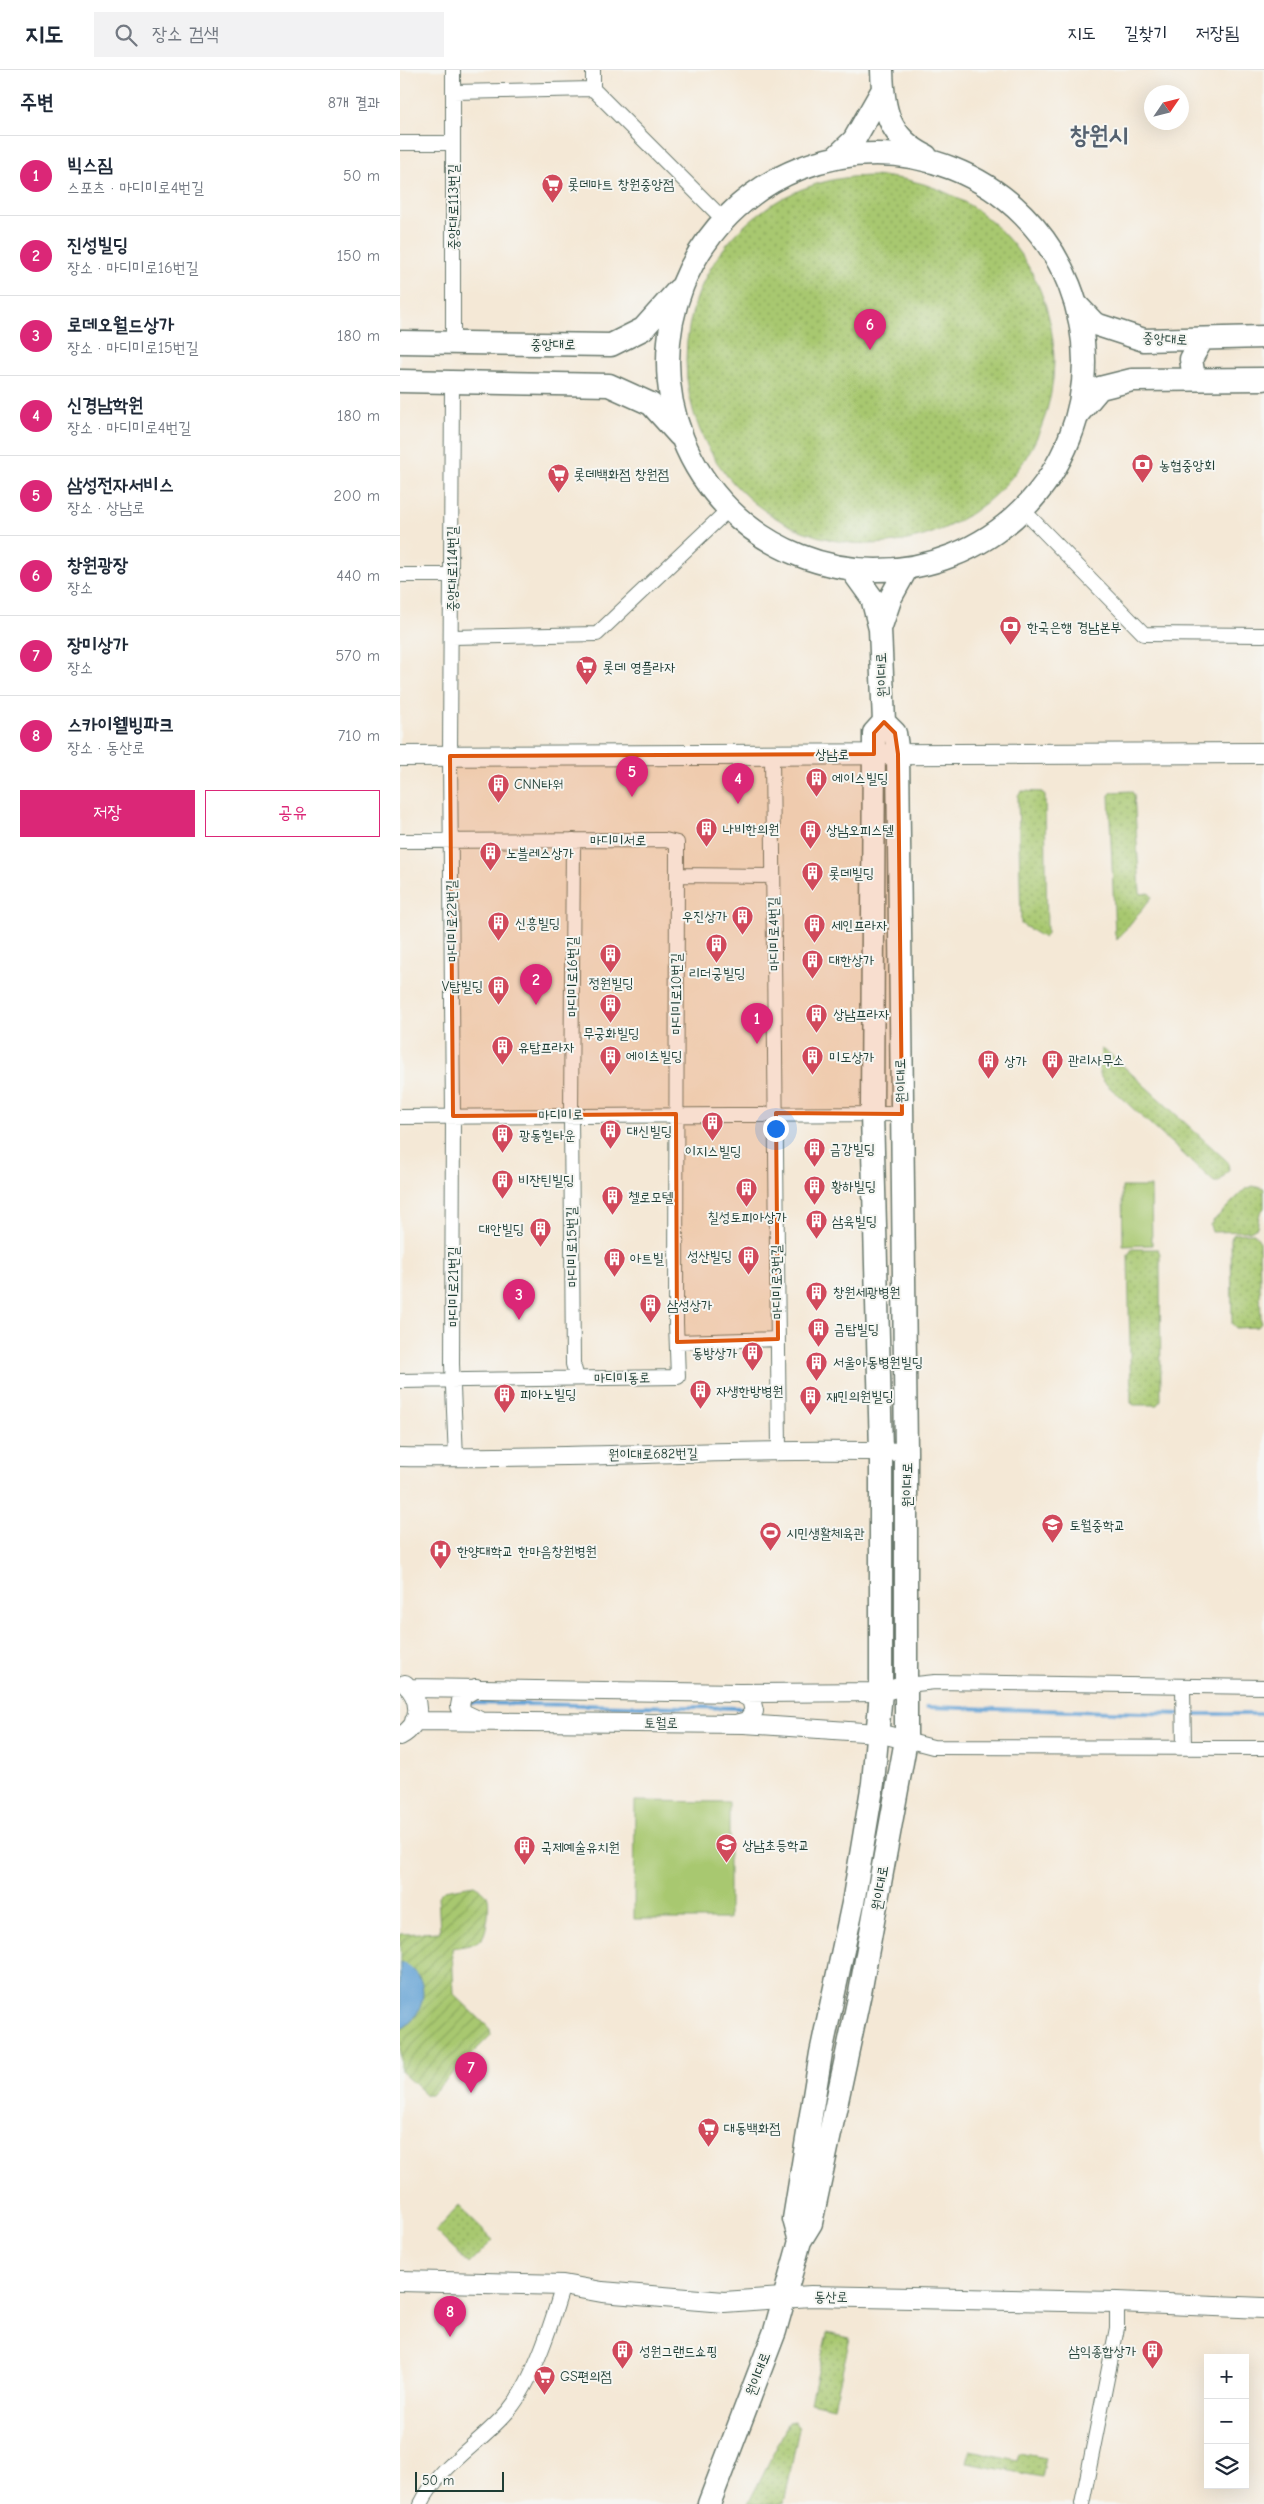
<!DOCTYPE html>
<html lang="ko">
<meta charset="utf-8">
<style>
:root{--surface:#fff;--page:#f2f2f3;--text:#1f2937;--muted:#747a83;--line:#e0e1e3;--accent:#db2777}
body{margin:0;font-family:"Comic Neue","Poor Story",sans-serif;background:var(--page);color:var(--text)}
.controls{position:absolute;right:15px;bottom:15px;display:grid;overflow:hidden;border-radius:0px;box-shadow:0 5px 20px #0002}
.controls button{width:45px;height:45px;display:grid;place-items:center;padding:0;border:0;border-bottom:1px solid var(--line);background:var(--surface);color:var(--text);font:25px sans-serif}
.compass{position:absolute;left:744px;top:15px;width:45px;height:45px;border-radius:50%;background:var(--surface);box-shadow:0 5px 20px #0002;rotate:55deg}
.scale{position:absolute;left:15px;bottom:12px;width:89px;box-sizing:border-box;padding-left:5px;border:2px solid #1f3d34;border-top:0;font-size:14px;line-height:18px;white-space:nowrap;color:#1f3d34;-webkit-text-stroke:4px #f6f6f2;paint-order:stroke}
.you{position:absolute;left:375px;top:1058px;width:18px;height:18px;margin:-12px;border:4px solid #fff;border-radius:50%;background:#1a73e8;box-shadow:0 0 0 8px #1a73e833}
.badge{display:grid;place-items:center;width:32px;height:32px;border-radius:50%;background:var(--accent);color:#fff;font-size:16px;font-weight:700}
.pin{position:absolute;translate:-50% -41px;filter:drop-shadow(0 1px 2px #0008)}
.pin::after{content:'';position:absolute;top:26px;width:18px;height:15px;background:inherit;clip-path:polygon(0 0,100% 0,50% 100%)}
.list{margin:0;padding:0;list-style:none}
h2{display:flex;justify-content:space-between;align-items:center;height:65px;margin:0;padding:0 20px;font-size:21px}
h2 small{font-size:16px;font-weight:400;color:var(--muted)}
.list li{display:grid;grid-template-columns:32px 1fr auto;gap:15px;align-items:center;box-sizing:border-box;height:80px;padding:0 20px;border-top:1px solid var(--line)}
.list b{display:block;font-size:19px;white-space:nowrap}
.list p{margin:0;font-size:16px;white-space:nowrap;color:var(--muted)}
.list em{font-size:16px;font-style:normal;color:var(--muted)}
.actions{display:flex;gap:10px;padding:15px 20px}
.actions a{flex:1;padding:11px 0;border:1px solid var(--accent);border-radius:0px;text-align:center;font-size:18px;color:var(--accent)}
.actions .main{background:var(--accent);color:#fff}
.icon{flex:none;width:28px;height:28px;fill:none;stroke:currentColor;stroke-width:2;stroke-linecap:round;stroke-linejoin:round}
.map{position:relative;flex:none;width:864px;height:2434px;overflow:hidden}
header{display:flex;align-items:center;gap:30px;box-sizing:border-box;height:70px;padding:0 25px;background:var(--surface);border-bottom:1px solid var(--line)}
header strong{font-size:24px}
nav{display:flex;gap:28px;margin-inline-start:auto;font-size:18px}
.search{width:350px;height:45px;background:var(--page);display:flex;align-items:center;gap:12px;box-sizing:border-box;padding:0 18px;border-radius:0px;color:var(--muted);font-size:19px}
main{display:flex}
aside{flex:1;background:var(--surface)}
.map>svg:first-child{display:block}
.grass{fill:url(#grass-dots);stroke:#648252}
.garden{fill:url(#garden-furrows);stroke:#648252}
.pitch{fill:#a8c870;stroke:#648252}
.water{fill:#62a1d4;stroke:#406f84}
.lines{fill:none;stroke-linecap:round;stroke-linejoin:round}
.stream{stroke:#62a1d4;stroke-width:4}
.minor-casing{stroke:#6a796d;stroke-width:16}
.tertiary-casing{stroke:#6a796d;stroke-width:20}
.secondary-casing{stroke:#6a796d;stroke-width:22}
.primary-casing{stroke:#6a796d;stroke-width:25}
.minor{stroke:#fff;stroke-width:14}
.tertiary{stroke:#fff;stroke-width:18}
.secondary{stroke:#fff;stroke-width:20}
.primary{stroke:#fff;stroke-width:22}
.marked{fill:#de580e;fill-opacity:0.2;stroke:#de580e;stroke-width:4;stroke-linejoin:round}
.labels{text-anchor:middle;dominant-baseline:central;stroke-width:4;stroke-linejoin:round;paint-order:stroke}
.poi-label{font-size:14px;fill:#1f3d34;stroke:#f6f6f2;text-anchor:start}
.street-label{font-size:14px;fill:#1f3d34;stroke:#f6f6f2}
.town-label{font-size:24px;font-weight:bold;fill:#556270;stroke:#f6f6f2}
</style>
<header>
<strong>지도</strong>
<div class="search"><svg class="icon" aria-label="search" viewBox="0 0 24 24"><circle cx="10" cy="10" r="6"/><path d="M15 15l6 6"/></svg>장소 검색</div>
<nav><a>지도</a><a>길찾기</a><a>저장됨</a></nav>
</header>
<main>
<aside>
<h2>주변<small>8개 결과</small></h2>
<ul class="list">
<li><span class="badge">1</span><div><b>빅스짐</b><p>스포츠 · 마디미로4번길</p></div><em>50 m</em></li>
<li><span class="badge">2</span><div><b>진성빌딩</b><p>장소 · 마디미로16번길</p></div><em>150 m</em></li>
<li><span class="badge">3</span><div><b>로데오월드상가</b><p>장소 · 마디미로15번길</p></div><em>180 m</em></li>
<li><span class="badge">4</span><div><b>신경남학원</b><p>장소 · 마디미로4번길</p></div><em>180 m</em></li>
<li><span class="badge">5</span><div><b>삼성전자서비스</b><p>장소 · 상남로</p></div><em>200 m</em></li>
<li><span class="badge">6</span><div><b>창원광장</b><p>장소</p></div><em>440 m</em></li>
<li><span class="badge">7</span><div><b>장미상가</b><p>장소</p></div><em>570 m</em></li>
<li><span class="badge">8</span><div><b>스카이웰빙파크</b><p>장소 · 동산로</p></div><em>710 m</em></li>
</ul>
<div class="actions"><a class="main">저장</a><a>공유</a></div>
</aside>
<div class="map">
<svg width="864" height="2434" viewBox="0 0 864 2434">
<defs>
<pattern id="grass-dots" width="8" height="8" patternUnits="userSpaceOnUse" patternTransform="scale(1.25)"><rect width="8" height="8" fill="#a8c870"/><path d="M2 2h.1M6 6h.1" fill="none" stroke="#88a45d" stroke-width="1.8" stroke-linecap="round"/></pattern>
<pattern id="garden-furrows" width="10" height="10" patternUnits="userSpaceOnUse" patternTransform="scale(1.25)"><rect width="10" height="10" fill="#a8c870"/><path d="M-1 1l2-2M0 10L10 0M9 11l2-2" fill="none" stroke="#88a45d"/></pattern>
</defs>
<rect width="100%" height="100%" fill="#f6f6f2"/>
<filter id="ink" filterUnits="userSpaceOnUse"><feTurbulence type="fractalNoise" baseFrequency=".02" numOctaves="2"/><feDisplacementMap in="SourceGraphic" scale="10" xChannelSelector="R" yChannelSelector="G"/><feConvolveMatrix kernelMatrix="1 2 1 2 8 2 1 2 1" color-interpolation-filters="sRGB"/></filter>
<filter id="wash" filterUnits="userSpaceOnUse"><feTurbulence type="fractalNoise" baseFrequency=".0096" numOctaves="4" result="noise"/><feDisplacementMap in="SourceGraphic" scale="20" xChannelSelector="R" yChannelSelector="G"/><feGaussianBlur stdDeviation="1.12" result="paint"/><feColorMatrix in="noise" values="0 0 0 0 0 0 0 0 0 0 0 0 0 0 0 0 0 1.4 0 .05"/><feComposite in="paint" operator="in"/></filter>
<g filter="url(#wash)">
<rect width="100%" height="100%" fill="#f4e8d6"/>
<path class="grass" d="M286 290a184 184 0 1 1 368 0a184 184 0 1 1-368 0Z
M622,721L642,722L645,726L647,863L644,868L621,854L618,725Z
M731,721L734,724L740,822L741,824L749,823L752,827L717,870L715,865L709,725L712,722Z
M701,979L710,984L828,1092L829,1100L819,1112H814L705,1013L699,1004Z
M853,1116L864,1119V1138L860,1143L857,1157L850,1161L812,1162L810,1155L813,1151L844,1120Z
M854,1163L859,1170L861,1253L858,1257L836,1258L832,1254L831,1168L834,1164Z
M732,1179H758L760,1184L761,1330L757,1335H734L731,1333L728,1185Z
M58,2136L93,2170L69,2194L35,2161Z
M427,2263L450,2268L434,2337L411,2332Z
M394,2351L399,2358L384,2434H348L389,2352Z
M570,2380L617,2390L619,2383L646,2388L642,2407L567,2393Z"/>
<path class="garden" d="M74,1815C79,1818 87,1822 88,1829C90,1836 87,1862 82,1868C74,1876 63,1876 52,1878L54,1924L90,1959L91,1965L31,2025H26L0,2001V1864L40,1862L38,1826L44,1820Z"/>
<path class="pitch" d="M722,1117H751L752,1175L723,1176Z
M235,1731L329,1732V1849H234Z"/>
<path class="water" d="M0,1892C34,1904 27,1945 0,1960Z"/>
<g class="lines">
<path class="stream" d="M69,1633L343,1638
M527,1637L782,1644H864"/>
</g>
</g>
<g filter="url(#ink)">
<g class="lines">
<defs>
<path id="minor" d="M193,0V19
M53,22L193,19L324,150
M0,73H53
M53,274V0
M52,312L50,686L53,1046L52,1294L56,1388
M623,440L744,564L864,565
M0,505H52
M52,567L197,564L329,439
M372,684L379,1381
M173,770L171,1045L173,1294L177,1308
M0,771L265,770L277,773L276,1253L278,1307L0,1311
M277,805L373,806
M0,1047L502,1044
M277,1272L378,1269
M507,1615L535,1612L864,1617
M783,1617L784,1678
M506,1670L533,1677L864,1678
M21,2434C40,2395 81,2373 109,2340C134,2310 152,2252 163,2215
M682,2434L717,2258V2232"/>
<path id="tertiary" d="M0,1387C169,1390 338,1377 506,1382
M10,1618L340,1623L481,1622L507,1615
M76,1618L62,1626L60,1636L63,1643L80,1651
M14,1651L344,1654L478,1663L506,1670
M336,1654L347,1651L354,1641L351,1629L340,1623
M0,1666C22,1655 22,1629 5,1614"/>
<path id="secondary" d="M0,686L864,683
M0,2211L163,2215L202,2222L324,2232L411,2226L717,2232L864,2238"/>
<path id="primary" d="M482,0C483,39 488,67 526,86
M268 292a208 208 0 1 1 416 0a208 208 0 1 1-416 0Z
M435,88L454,70L482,21
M676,234L695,254L744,270L864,267
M0,272L211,275L243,259L278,220
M794,308L791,289L802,270
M0,311L209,315L251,334L279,365
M678,344L700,318L732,310L864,309
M480,559L491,527L507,498
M400,2171L394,2149L421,1983L453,1833L473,1713L481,1622V1381L472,1044L474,663L484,652
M309,2434L375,2261L400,2171L411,2153L460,1923L506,1670V1382L498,684L495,663L484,652L480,559L472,528L451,499"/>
</defs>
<use href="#minor" class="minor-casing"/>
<use href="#tertiary" class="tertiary-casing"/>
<use href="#secondary" class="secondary-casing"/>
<use href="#primary" class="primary-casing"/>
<use href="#minor" class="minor"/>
<use href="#tertiary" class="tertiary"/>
<use href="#secondary" class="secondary"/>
<use href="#primary" class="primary"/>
</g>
</g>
<path class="marked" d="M484,652L495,663L498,684L502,1044L376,1043L378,1269L277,1272L276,1044L53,1046L50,686L474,684V663Z"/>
<defs>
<symbol id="supermarket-pin" viewBox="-11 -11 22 30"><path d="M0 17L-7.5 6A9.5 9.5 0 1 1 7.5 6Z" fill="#d1495b" stroke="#f6f6f2"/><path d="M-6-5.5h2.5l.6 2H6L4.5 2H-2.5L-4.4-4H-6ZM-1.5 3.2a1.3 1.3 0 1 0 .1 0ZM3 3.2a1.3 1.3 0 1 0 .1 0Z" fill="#fff"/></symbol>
<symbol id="bank-pin" viewBox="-11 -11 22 30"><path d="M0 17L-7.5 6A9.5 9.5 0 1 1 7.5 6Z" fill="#d1495b" stroke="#f6f6f2"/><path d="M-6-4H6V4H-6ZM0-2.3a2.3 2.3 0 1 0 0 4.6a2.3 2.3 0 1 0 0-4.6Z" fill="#fff"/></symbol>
<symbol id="building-pin" viewBox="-11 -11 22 30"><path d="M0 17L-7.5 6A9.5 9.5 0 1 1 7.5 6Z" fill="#d1495b" stroke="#f6f6f2"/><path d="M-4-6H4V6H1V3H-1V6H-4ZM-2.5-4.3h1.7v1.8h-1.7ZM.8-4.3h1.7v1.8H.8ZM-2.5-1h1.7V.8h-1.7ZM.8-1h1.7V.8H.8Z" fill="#fff"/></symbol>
<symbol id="school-pin" viewBox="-11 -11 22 30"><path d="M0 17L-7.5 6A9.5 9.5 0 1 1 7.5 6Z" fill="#d1495b" stroke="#f6f6f2"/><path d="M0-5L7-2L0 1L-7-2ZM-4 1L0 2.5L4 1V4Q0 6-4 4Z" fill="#fff"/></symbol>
<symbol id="stadium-pin" viewBox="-11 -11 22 30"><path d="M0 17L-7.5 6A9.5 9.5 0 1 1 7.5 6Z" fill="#d1495b" stroke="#f6f6f2"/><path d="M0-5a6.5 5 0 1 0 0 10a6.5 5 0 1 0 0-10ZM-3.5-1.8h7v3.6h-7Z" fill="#fff"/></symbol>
<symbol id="hospital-pin" viewBox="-11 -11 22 30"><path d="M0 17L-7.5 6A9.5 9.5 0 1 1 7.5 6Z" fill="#d1495b" stroke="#f6f6f2"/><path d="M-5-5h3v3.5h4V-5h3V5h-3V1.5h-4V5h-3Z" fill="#fff"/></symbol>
</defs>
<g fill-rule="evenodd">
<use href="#supermarket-pin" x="140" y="102" width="25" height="34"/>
<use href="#bank-pin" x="730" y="382" width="25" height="34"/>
<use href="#supermarket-pin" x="146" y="392" width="25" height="34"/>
<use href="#bank-pin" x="598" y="544" width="25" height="34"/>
<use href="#supermarket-pin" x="174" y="584" width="25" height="34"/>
<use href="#building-pin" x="404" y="696" width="25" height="34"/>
<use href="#building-pin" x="86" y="702" width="25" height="34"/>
<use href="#building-pin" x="294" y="746" width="25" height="34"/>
<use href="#building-pin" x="398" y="748" width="25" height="34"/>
<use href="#building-pin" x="78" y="770" width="25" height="34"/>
<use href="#building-pin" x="400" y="790" width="25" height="34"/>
<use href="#building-pin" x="330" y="834" width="25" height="34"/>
<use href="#building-pin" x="86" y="840" width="25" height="34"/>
<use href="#building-pin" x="402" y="842" width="25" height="34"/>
<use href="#building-pin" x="304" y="862" width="25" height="34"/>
<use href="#building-pin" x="198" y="872" width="25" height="34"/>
<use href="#building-pin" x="400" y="878" width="25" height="34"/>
<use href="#building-pin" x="86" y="904" width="25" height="34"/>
<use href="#building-pin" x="198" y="922" width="25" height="34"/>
<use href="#building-pin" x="404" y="932" width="25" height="34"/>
<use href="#building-pin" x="90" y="964" width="25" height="34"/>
<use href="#building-pin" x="198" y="974" width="25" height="34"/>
<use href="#building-pin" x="400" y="974" width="25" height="34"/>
<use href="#building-pin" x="640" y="978" width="25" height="34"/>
<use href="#building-pin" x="576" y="978" width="25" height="34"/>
<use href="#building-pin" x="300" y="1040" width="25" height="34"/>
<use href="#building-pin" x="198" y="1048" width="25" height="34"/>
<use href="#building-pin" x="90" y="1052" width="25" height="34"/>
<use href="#building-pin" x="402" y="1066" width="25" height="34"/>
<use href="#building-pin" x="90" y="1098" width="25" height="34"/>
<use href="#building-pin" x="402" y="1104" width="25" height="34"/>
<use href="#building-pin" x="334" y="1106" width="25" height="34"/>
<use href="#building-pin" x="200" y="1114" width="25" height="34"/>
<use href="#building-pin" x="404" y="1138" width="25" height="34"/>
<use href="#building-pin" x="128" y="1146" width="25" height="34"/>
<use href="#building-pin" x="336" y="1174" width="25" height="34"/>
<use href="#building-pin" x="202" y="1176" width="25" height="34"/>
<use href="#building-pin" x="404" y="1210" width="25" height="34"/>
<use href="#building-pin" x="238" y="1222" width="25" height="34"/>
<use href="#building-pin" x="406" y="1246" width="25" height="34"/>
<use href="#building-pin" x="340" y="1270" width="25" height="34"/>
<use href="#building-pin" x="404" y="1280" width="25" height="34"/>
<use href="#building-pin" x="288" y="1308" width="25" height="34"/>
<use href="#building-pin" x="92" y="1312" width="25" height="34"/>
<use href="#building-pin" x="398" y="1314" width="25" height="34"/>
<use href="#school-pin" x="640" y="1442" width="25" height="34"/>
<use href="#stadium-pin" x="358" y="1450" width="25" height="34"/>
<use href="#hospital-pin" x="28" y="1468" width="25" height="34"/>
<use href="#school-pin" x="314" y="1762" width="25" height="34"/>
<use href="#building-pin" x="112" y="1764" width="25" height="34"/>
<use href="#supermarket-pin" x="296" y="2046" width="25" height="34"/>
<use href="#building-pin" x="210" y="2268" width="25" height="34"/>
<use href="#building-pin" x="740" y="2268" width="25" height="34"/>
<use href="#supermarket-pin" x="132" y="2294" width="25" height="34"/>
</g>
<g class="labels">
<g class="poi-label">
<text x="168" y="114">롯데마트 창원중앙점</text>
<text x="759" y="395">농협중앙회</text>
<text x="174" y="404">롯데백화점 창원점</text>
<text x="627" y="557">한국은행 경남본부</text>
<text x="203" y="597">롯데 영플라자</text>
<text x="432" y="708">에이스빌딩</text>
<text x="114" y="714">CNN타워</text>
<text x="323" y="759">나비한의원</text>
<text x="426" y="760">상남오피스텔</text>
<text x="106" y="783">노블레스상가</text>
<text x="429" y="803">롯데빌딩</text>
<text x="327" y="846" text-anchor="end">우진상가</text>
<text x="115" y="853">신흥빌딩</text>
<text x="431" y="855">세인프라자</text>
<text x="429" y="890">대한상가</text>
<text x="317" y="903" text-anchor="middle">리더궁빌딩</text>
<text x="211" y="913" text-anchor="middle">정원빌딩</text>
<text x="83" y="916" text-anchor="end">V탑빌딩</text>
<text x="433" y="944">상남프라자</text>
<text x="211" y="963" text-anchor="middle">무궁화빌딩</text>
<text x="118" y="977">유탑프라자</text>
<text x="226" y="986">에이츠빌딩</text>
<text x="429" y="987">미도상가</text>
<text x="668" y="990">관리사무소</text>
<text x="604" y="991">상가</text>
<text x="227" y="1061">대신빌딩</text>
<text x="119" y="1065">광동힐타운</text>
<text x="430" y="1079">금강빌딩</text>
<text x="313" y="1081" text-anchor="middle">이지스빌딩</text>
<text x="118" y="1110">비잔틴빌딩</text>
<text x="431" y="1116">황하빌딩</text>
<text x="228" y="1127">첼로모텔</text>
<text x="347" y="1147" text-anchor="middle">칠성토피아상가</text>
<text x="432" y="1151">삼육빌딩</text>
<text x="124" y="1159" text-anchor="end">대안빌딩</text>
<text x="332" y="1186" text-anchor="end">성산빌딩</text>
<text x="230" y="1188">아트빌</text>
<text x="433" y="1222">창원세광병원</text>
<text x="267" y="1235">삼성상가</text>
<text x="434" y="1259">금탑빌딩</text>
<text x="337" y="1283" text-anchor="end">동방상가</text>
<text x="433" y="1292">서울아동병원빌딩</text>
<text x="316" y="1321">자생한방병원</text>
<text x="120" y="1324">피아노빌딩</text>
<text x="426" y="1326">재민의원빌딩</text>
<text x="669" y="1455">토월중학교</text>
<text x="386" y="1463">시민생활체육관</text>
<text x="57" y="1481">한양대학교 한마음창원병원</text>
<text x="342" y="1775">상남초등학교</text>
<text x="141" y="1777">국제예술유치원</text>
<text x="324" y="2058">대동백화점</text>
<text x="239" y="2281">성원그랜드쇼핑</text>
<text x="736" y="2281" text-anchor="end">삼익종합상가</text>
<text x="160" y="2306">GS편의점</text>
</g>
<g class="street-label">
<text transform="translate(53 137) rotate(-90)">중앙대로113번길</text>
<text transform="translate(765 269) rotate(3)">중앙대로</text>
<text x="153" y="274">중앙대로</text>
<text transform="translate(52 499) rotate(-90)">중앙대로114번길</text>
<text transform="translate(482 605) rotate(-93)">원이대로</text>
<text x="432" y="684">상남로</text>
<text x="218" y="770">마디미서로</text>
<text transform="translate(52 851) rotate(-91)">마디미로22번길</text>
<text transform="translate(374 864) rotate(-91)">마디미로4번길</text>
<text transform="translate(172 907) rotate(-90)">마디미로16번길</text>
<text transform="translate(276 924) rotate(-90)">마디미로10번길</text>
<text transform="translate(501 1011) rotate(-92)">원이대로</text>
<text transform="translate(161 1045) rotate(-1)">마디미로</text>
<text transform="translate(172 1177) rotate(-91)">마디미로15번길</text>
<text transform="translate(377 1212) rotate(-91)">마디미로3번길</text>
<text transform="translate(53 1217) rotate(-90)">마디미로21번길</text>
<text transform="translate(222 1308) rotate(-1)">마디미동로</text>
<text transform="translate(253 1384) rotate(-1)">원이대로682번길</text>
<text transform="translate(507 1415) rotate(-90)">원이대로</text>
<text transform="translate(261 1653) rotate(1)">토월로</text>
<text transform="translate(480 1818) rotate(-81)">원이대로</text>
<text transform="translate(431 2227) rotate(1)">동산로</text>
<text transform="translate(358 2304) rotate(-69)">원이대로</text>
</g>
<g class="town-label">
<text x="699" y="65">창원시</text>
</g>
</g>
</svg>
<div class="controls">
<button>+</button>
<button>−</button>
<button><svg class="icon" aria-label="layers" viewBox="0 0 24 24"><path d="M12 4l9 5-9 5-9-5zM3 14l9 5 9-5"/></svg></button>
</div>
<svg class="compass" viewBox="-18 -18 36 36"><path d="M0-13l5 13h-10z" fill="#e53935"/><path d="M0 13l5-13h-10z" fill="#747a83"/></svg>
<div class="scale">50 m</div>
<div class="you"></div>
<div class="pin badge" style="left:357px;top:974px">1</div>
<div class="pin badge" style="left:136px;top:935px">2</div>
<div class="pin badge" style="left:119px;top:1250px">3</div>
<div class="pin badge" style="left:338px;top:734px">4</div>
<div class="pin badge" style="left:232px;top:727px">5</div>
<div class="pin badge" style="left:470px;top:280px">6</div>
<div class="pin badge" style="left:71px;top:2023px">7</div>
<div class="pin badge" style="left:50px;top:2267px">8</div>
</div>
</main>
